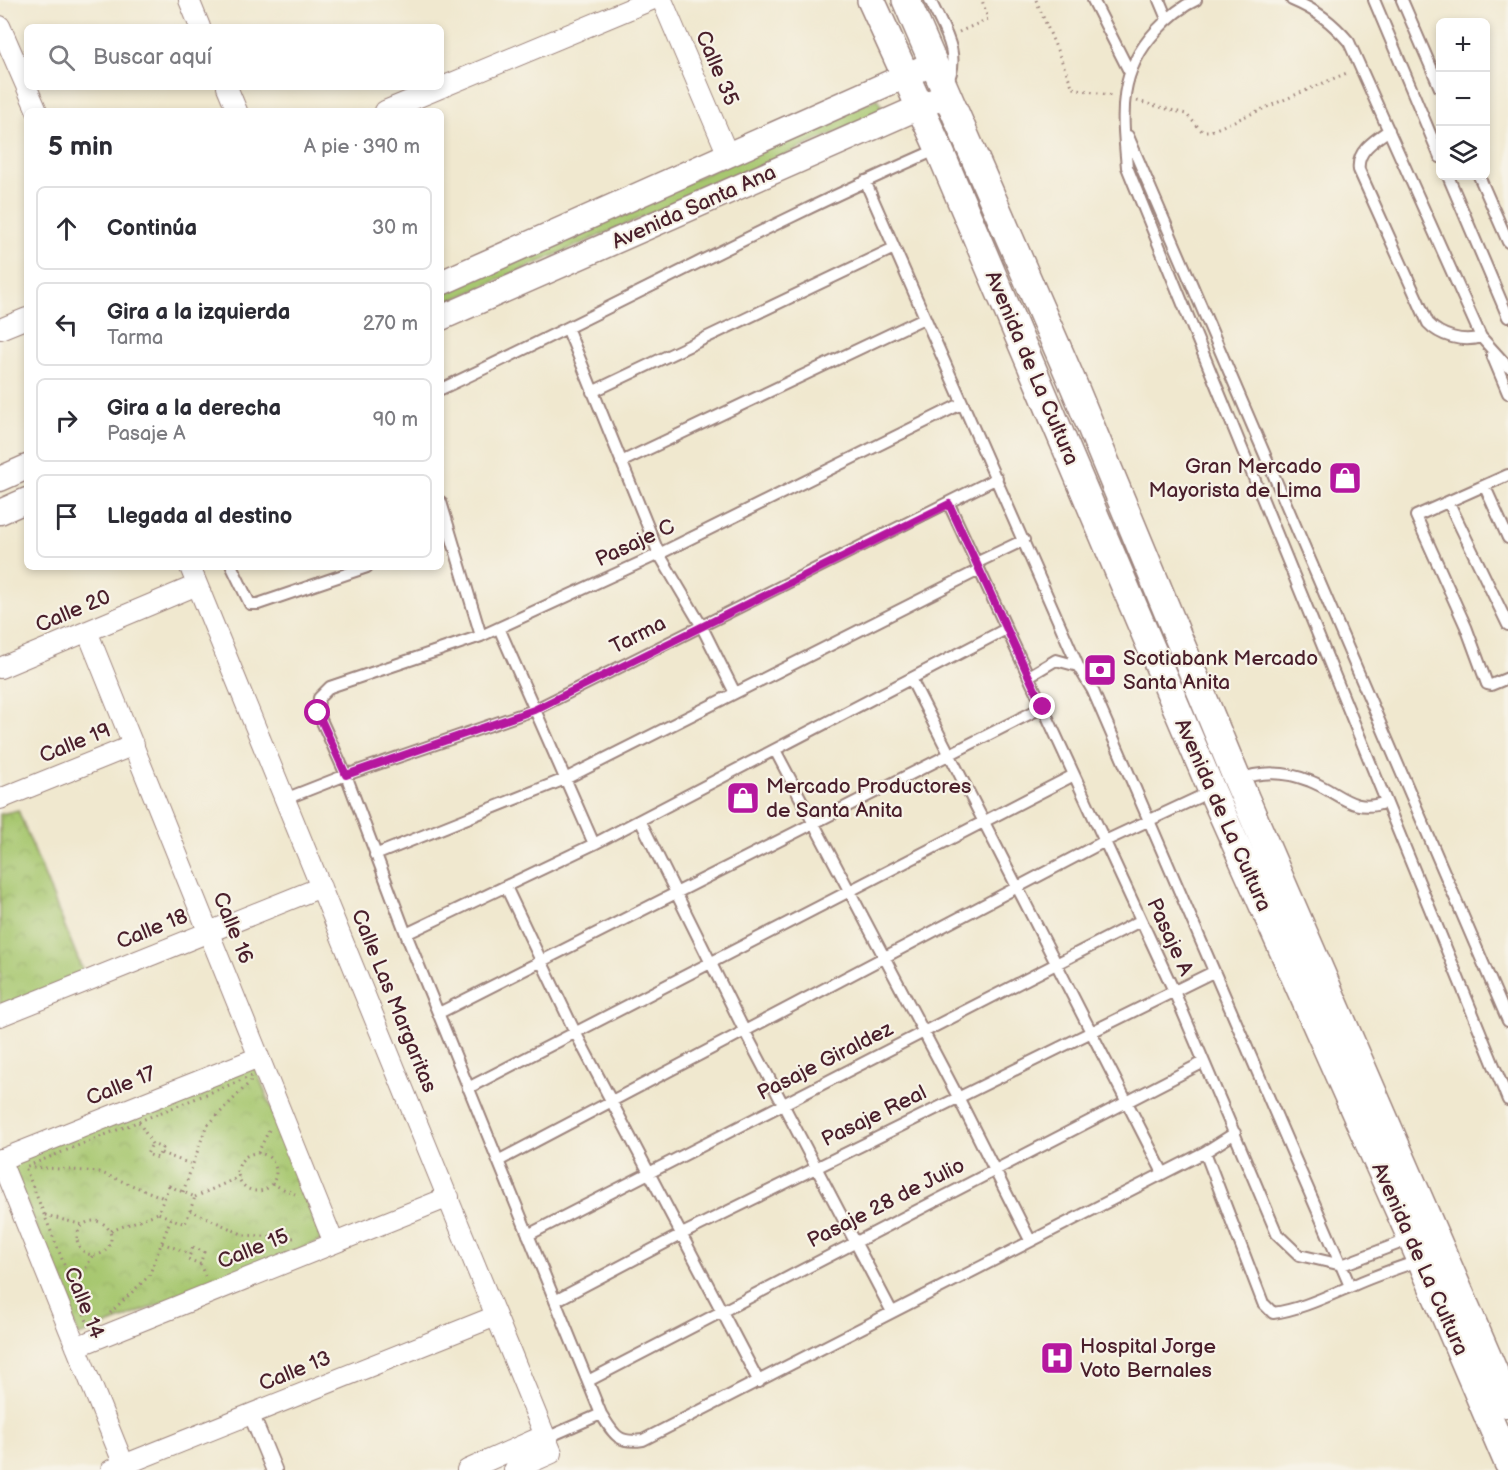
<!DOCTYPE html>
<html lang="es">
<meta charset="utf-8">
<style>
:root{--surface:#fff;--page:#f7f7f7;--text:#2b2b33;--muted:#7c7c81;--line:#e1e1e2}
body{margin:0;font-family:"Balsamiq Sans",sans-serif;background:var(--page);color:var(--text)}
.controls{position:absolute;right:18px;top:18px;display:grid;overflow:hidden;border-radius:9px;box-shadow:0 3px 9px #0003}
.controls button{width:54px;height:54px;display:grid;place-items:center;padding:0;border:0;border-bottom:2px solid var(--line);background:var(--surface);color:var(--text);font:30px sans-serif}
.stop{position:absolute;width:18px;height:18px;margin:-14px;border:4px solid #b5179e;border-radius:50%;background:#fff}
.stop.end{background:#b5179e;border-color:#fff;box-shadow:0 2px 6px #0008}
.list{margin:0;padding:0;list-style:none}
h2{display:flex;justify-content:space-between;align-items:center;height:78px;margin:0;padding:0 24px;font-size:26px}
h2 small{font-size:20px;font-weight:400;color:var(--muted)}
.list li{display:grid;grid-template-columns:39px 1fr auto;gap:18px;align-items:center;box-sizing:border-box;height:84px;margin:0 12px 12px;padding:0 12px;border:2px solid var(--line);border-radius:9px}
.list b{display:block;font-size:22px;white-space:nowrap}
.list p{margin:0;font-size:20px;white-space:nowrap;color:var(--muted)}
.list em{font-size:20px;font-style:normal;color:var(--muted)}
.icon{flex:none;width:33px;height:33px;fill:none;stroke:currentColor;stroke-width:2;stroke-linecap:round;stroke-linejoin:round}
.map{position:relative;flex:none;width:1508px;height:1470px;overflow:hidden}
.search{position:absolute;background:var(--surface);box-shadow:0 3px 9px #0003;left:24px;top:24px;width:420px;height:66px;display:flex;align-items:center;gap:15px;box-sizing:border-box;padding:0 21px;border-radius:9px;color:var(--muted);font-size:22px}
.panel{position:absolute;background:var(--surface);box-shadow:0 3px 9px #0003;left:24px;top:108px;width:420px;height:462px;border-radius:9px}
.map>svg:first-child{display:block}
.green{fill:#a7c76f;stroke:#78734d;stroke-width:1.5}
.park{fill:url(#park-crowns);stroke:#78734d;stroke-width:1.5}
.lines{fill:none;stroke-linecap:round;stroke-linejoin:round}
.service-casing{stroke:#9d847d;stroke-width:14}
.pedestrian-casing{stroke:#9d847d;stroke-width:18}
.minor-casing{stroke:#9d847d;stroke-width:22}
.tertiary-casing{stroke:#9d847d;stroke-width:27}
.secondary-casing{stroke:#9d847d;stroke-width:30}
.path{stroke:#9d847d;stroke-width:3;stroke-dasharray:1.5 4.5;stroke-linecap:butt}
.service{stroke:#fff;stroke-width:10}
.pedestrian{stroke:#fff;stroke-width:15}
.minor{stroke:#fff;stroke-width:20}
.tertiary{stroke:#fff;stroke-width:24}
.secondary{stroke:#fff;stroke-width:27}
.route{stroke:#b5179e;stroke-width:8}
.labels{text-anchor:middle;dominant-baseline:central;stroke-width:4.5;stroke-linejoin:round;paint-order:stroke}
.street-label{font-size:21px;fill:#4a1f2b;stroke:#f7f3e8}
.poi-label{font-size:21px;fill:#4a1f2b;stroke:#f7f3e8;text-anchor:start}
</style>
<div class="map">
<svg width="1508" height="1470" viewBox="0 0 1508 1470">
<defs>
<pattern id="park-crowns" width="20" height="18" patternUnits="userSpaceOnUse" patternTransform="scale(1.5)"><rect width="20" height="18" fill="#a7c76f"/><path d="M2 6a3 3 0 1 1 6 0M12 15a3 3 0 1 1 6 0" fill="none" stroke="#91aa60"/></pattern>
</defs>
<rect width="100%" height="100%" fill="#f7f3e8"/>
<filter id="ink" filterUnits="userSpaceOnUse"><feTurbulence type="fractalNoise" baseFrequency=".0167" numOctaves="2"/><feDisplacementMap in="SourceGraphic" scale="12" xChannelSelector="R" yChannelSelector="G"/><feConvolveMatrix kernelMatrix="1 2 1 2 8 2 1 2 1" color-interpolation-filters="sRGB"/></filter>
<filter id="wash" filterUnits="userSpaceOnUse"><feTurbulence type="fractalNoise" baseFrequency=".008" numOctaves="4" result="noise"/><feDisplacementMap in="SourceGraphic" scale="24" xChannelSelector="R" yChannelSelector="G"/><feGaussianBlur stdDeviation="1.35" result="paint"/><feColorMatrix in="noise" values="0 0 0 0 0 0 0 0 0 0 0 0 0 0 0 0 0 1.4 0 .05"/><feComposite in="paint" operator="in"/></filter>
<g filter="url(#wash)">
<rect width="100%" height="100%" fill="#f0e8cf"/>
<path class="green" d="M878,98L883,112L441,305V290Z"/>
<path class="park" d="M18,810L84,974L0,1011V814Z
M255,1066L322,1240L79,1336L9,1159Z"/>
</g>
<g filter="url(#ink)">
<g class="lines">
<defs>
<path id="service" d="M930,0C943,29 963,54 946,85
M1093,0L1129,71
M1159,0L1167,19
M1196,0C1180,7 1168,18 1156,31C1117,73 1122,114 1127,167L1508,1100
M1292,0C1316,10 1332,22 1349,42L1481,337L1508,367
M1374,0L1440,157
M1402,0L1440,88
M1389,130C1376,139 1356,151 1359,170L1428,323C1440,336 1463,343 1481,337
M1128,136L1508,1021
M1448,176L1508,317
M1479,176L1508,242
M865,181L1078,666L1093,691L1350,1286
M568,330L659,554L701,625L735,693
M1492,355L1508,393
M441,389C608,311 770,222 938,149
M592,392L894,248
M961,404L659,554L481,636L330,687L319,698L318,713L346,775L406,934L601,1414C614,1434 617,1444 643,1440L1205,1152L1235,1133
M621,462L924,318
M1508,475L1416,516L1466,627L1487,684L1491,685L1508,678
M1485,487L1508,538
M441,502L481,636
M1449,503L1508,625
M949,504L1173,989L1277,1234L1299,1255L1342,1265L1413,1238
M976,563L1024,540
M232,567L250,604H258L367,567
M499,628L594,844
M1029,676L1056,660L1078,666
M911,679L1163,1173
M775,750L958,1097L1030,1240
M1237,780C1260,771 1286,771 1310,781C1339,792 1353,815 1386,802
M285,799L346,775L534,710L997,478
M640,820L745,1032L892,1312
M375,855L565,779L979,570
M506,887L575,1032L759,1382
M406,934L594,844L1006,629
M439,1013L1043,707
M468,1088L1074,775
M1205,1152L1263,1303L1273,1313C1302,1309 1327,1296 1354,1285C1376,1275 1398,1268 1421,1260
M498,1161L1105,841L1212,791
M528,1235L1140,921
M555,1301L682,1234L1213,972
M588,1381L1204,1062
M546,1438L601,1414"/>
<path id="pedestrian" d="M251,1414L274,1470"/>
<path id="minor" d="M189,0L200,27
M662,0L728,155
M0,26L37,111
M227,87L237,111
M385,111L651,0
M0,329L27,318
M190,567L552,1453L514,1470
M87,631L334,1243
M0,668L197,585
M0,799L134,745
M0,1016L321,887
M0,1159L124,1465
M0,1160L259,1057
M76,1347L449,1197
M111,1470L496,1316
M467,1470L545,1435"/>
<path id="tertiary" d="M441,283L934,63
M441,318L947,95
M0,479L27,467
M0,512L27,500"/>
<path id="secondary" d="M871,0L939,149L1212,791L1421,1260L1508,1463
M906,0L1074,386L1237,779L1508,1404"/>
</defs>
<use href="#service" class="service-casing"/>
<use href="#pedestrian" class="pedestrian-casing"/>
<use href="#minor" class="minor-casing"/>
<use href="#tertiary" class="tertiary-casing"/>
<use href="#secondary" class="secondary-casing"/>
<path class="path" d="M1036,0L1073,88L1113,96
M959,32L988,19L982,0
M1137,101L1186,114L1202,131H1211L1349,72
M259,1073L322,1240L91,1331L25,1167Z
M139,1122L152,1144L162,1148L158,1158L147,1154L152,1144
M161,1153L193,1165
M258,1153L269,1130
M238 1172a19 19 0 1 1 38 0a19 19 0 1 1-38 0Z
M33,1167L99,1172L164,1198
M272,1184L295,1194
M169,1186L195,1197L185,1224L158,1213Z
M183,1192L206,1127L251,1081
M195,1197L239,1177
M190,1210L244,1235L296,1238
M45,1215L83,1225
M77 1238a17 17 0 1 1 34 0a17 17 0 1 1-34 0Z
M111,1231L158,1213
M162,1243L190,1254
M193,1247L204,1252L200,1264L188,1259Z
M200,1264L205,1276
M74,1289L93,1255
M110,1313L149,1276L171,1218"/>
<use href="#service" class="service"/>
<use href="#pedestrian" class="pedestrian"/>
<use href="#minor" class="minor"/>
<use href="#tertiary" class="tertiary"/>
<use href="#secondary" class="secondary"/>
</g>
</g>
<g class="lines" filter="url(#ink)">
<path class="route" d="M318,713L346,775L534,710L949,504L1043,707"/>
</g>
<defs>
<symbol id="shop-square" viewBox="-11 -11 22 22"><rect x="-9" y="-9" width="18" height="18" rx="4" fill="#b5179e" stroke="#f7f3e8"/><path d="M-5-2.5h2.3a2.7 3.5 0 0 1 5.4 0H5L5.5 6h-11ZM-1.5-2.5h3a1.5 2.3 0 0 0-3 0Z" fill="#fff"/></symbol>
<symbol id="bank-square" viewBox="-11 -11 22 22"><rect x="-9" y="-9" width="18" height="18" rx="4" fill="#b5179e" stroke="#f7f3e8"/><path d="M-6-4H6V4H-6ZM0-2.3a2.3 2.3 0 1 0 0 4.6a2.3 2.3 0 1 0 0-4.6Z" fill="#fff"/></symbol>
<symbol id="hospital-square" viewBox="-11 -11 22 22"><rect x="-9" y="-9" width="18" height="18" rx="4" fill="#b5179e" stroke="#f7f3e8"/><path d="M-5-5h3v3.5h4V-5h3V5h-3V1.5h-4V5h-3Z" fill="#fff"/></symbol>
</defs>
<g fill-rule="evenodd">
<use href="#shop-square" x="1326" y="459" width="38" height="38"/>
<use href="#bank-square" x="1081" y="651" width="38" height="38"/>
<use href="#shop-square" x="724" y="779" width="38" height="38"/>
<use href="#hospital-square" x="1038" y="1339" width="38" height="38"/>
</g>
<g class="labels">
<g class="street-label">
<text transform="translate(717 68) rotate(67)">Calle 35</text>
<text transform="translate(694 207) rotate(-24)">Avenida Santa Ana</text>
<text transform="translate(1032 368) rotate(67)">Avenida de La Cultura</text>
<text transform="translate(635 543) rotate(-25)">Pasaje C</text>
<text transform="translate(73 611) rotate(-23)">Calle 20</text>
<text transform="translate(638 635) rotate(-27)">Tarma</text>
<text transform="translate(75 743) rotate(-22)">Calle 19</text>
<text transform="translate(1223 815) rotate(66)">Avenida de La Cultura</text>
<text transform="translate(233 928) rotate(68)">Calle 16</text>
<text transform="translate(152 929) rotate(-22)">Calle 18</text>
<text transform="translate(1170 937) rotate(65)">Pasaje A</text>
<text transform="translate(394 1001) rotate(68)">Calle Las Margaritas</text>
<text transform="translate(825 1061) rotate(-27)">Pasaje Giraldez</text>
<text transform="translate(121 1086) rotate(-22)">Calle 17</text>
<text transform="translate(874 1116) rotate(-26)">Pasaje Real</text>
<text transform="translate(886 1203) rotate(-27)">Pasaje 28 de Julio</text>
<text transform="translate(253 1249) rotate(-22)">Calle 15</text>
<text transform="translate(1420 1259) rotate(66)">Avenida de La Cultura</text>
<text transform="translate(84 1303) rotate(68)">Calle 14</text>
<text transform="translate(295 1371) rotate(-22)">Calle 13</text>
</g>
<g class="poi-label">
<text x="1322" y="466" text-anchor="end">Gran Mercado<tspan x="1322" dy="24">Mayorista de Lima</tspan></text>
<text x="1123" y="658">Scotiabank Mercado<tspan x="1123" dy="24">Santa Anita</tspan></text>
<text x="766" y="786">Mercado Productores<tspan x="766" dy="24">de Santa Anita</tspan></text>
<text x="1080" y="1346">Hospital Jorge<tspan x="1080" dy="24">Voto Bernales</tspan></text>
</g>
</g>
</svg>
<div class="controls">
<button>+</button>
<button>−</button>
<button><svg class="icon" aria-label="layers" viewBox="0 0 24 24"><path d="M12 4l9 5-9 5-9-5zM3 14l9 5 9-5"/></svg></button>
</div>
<div class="stop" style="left:318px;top:713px"></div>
<div class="stop end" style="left:1043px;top:707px"></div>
<div class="search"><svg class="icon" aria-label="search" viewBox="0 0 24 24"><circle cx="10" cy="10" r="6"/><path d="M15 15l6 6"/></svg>Buscar aquí</div>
<section class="panel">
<h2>5 min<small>A pie · 390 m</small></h2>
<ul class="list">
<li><svg class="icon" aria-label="ahead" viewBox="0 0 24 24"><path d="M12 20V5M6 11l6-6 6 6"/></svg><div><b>Continúa</b></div><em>30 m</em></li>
<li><svg class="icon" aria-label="left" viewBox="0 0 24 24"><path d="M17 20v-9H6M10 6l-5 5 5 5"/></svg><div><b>Gira a la izquierda</b><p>Tarma</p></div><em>270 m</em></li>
<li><svg class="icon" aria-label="right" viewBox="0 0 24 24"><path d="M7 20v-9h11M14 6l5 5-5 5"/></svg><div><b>Gira a la derecha</b><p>Pasaje A</p></div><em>90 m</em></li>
<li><svg class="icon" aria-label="arrive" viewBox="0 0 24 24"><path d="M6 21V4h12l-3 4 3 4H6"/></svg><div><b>Llegada al destino</b></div></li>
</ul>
</section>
</div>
